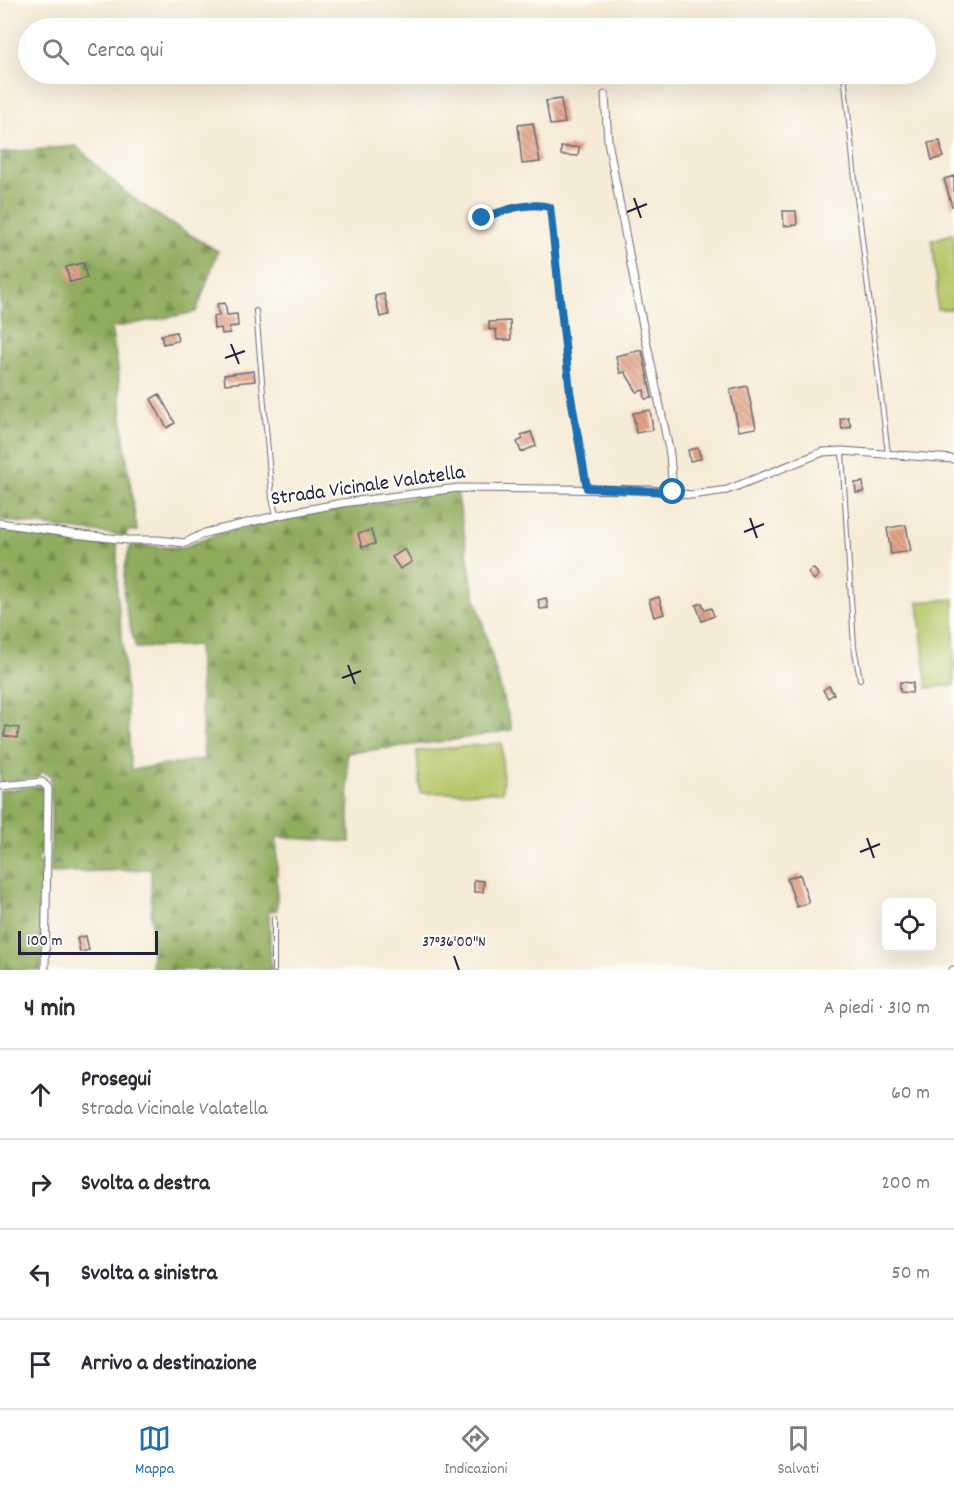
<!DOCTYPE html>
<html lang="it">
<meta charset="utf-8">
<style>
:root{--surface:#fff;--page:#f7f7f7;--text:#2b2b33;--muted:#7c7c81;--line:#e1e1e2;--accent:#1f6fb2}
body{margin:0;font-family:Dekko,sans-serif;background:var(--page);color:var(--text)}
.controls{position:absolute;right:18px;bottom:18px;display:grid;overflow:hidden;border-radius:9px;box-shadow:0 6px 24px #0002}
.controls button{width:54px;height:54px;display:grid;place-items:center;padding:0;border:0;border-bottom:2px solid var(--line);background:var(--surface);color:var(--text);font:30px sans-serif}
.scale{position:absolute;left:18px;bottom:15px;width:140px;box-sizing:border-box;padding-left:6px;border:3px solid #22223b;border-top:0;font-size:16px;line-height:21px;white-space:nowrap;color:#22223b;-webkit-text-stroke:4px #fdfcf7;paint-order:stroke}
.stop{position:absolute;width:18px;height:18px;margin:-14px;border:4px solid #1f6fb2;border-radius:50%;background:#fff}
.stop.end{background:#1f6fb2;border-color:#fff;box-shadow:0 2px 6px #0008}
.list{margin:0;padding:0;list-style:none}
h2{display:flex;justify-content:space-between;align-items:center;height:78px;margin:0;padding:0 24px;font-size:26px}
h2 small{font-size:20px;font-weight:400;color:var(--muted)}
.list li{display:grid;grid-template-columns:39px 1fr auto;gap:18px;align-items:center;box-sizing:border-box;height:90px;padding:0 24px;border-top:2px solid var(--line)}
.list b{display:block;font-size:22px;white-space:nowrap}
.list p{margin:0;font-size:20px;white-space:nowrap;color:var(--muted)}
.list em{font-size:20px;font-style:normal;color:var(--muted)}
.icon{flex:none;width:33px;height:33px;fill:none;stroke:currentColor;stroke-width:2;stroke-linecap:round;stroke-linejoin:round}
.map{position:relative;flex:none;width:954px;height:970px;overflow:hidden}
.search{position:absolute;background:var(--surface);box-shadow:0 6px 24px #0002;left:18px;right:18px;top:18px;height:66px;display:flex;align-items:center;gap:15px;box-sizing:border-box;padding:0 21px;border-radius:33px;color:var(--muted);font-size:22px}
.sheet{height:438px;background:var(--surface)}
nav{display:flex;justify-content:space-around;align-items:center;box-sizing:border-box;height:84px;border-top:2px solid var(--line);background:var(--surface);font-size:16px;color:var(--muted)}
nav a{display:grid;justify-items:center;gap:3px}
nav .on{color:var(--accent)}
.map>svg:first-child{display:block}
.grass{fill:#b6c769;stroke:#6c7452;stroke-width:1.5}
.forest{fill:url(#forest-firs);stroke:#59674c;stroke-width:1.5}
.building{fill:url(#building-back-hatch)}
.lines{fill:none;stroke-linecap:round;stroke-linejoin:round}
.service-casing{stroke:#6c6871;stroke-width:6}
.minor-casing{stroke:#6c6871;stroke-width:9}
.service{stroke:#fff;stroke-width:4}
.minor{stroke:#fff;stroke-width:7}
.route{stroke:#1f6fb2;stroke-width:8}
.ticks{fill:none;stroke:#22223b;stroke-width:2}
.labels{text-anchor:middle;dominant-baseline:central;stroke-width:4.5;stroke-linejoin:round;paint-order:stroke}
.street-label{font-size:21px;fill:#22223b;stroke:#fdfcf7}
.ticks-label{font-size:15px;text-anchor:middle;fill:#22223b;stroke:#fdfcf7;stroke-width:4.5;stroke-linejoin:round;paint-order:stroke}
</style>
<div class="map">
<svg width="954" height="970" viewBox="0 0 954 970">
<defs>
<pattern id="forest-firs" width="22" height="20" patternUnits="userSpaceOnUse" patternTransform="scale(1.5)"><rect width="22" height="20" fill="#90ac5d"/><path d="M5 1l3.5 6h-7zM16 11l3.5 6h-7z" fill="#758c4e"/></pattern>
<pattern id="building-back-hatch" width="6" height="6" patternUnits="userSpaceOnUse" patternTransform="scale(1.5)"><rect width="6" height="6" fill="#e3a386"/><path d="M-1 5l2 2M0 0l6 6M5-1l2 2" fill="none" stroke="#b8846f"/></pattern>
</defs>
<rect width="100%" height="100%" fill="#fdfcf7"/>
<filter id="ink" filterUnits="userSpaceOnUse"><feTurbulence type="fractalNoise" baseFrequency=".0167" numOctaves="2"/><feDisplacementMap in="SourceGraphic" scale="12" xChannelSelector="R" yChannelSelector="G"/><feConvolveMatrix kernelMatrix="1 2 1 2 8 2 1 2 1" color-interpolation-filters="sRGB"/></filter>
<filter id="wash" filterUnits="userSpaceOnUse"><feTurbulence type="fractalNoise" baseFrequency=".008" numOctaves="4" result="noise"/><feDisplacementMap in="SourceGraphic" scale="24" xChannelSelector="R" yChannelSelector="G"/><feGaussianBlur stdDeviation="1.35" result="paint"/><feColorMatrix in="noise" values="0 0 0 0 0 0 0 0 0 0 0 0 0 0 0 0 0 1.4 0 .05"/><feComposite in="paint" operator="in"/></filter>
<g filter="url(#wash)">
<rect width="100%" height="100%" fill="#f6ebd6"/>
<path class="grass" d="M954,233V309H937V284L932,240Z
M954,599V685L927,688L918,602Z
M502,743L503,792L420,793L417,751Z"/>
<path class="forest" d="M76,146L127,194L170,223L218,251L196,312L111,328L118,368L124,440L137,531H127L126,536L0,520V153Z
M457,490L473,588L512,730L454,740L347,753L350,842L277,837V910L269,911L271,970H152L151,869L51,873V776L42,771L39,777L0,782V527L117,545V592L123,648L131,770L204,759L198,645L136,648C125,609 117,584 131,545L182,548L215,535L280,519Z
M37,786L41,787L44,791L43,854L38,856L39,863H43L41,970H0V791Z"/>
<g id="blocks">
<path class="building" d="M561,99L565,123L550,125L546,101Z
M533,123L540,162L522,164L518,125Z
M940,141L943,157L932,160L928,143Z
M561,147H579L578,156L561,155Z
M954,176V206H952L944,179Z
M783,211H796L797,225L784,226Z
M83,263L87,278L70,282L66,267Z
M384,294L389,315L380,317L375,296Z
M225,303L227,315L237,314L238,326L229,327L230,333L222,334L221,328L214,329L213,317L219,316L217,304Z
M510,321L511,340H497L496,329L489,330V322Z
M176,332L178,341L163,344L161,335Z
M642,350L652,398L645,399L644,390L637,392L625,372L620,373L616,356Z
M254,371L255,381L225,384L224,375Z
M747,386L756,428L739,431L730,390Z
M159,394L175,423L167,428L151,399Z
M650,410L653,430L636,433L633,413Z
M848,417L851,427L842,429L840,419Z
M531,432L536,446L521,452L517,442L523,439L521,435Z
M698,448L701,459L690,461L688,450Z
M863,482L864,492L856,493L855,483Z
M906,525L911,551L891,554L887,528Z
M371,530L375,544L362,547L358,534Z
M405,549L412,562L400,569L392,557Z
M813,568L819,575L814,580L808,573Z
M659,597L664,614L654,617L649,600Z
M546,598L548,608L540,609L538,600Z
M702,603L705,610L711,608L714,616L702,621L696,605Z
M900,682L913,683L912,693L900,692Z
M829,686L834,694L828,698L823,690Z
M6,726L19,728L17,738L4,736Z
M800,874L809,903L797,907L787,879Z
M474,880L484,881L483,892H474Z
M86,936L89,950L80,952L77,938Z"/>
</g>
</g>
<g filter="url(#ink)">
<use href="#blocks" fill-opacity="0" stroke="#6c6871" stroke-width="1.5"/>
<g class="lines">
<defs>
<path id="service" d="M844,74L856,189L888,454
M482,218C503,211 528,201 550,207L570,391L587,488
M256,311L272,498L276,515
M842,452L854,647L860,679
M274,970V918"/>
<path id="minor" d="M605,95L608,141L638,302L670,454L673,492
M0,523L73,534L128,540H158L185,543L205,533L280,515L342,503L458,488L651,490L691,495L727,490L823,452L842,451L954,459
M0,786L42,782L48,788L45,970
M953,970H954"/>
</defs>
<use href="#service" class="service-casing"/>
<use href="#minor" class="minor-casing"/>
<use href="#service" class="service"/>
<use href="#minor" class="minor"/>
</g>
</g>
<g class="lines" filter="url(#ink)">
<path class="route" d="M482,218C503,211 527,201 550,207L570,392L587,488L673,492"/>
</g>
<path class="ticks" d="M634,198L641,218M627,212L647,204M231,344L239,364M225,358L245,351M750,518L757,538M744,532L764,524M348,665L355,684M342,678L361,671M867,838L874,858M860,852L880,844M454,956L459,970"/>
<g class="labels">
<g class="street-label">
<text transform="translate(368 487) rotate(-8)">Strada Vicinale Valatella</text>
</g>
</g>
<g class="ticks-label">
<text x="454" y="946">37°36'00"N</text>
</g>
</svg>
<div class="controls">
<button><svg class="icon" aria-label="locate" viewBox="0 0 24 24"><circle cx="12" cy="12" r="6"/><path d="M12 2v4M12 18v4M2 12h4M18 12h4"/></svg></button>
</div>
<div class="scale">100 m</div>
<div class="stop" style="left:673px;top:492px"></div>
<div class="stop end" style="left:482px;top:218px"></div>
<div class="search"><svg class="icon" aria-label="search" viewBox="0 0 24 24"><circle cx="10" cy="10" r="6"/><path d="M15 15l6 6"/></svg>Cerca qui</div>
</div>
<section class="sheet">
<h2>4 min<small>A piedi · 310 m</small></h2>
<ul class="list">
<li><svg class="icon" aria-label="ahead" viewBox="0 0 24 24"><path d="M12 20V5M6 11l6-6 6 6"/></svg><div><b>Prosegui</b><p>Strada Vicinale Valatella</p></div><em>60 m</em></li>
<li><svg class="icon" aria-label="right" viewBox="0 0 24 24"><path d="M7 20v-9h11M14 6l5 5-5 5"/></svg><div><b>Svolta a destra</b></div><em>200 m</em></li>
<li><svg class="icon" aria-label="left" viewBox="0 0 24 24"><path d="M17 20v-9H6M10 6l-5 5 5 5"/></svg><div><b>Svolta a sinistra</b></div><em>50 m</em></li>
<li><svg class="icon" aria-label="arrive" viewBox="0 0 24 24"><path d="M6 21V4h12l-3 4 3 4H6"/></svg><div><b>Arrivo a destinazione</b></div></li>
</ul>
</section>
<nav>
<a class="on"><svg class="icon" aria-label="map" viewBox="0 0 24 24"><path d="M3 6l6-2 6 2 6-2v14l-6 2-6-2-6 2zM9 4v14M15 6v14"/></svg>Mappa</a>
<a><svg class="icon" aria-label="directions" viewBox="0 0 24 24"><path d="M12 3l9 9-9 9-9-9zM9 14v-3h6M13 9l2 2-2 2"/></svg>Indicazioni</a>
<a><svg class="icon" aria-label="saved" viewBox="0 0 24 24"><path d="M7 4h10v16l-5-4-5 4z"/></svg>Salvati</a>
</nav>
